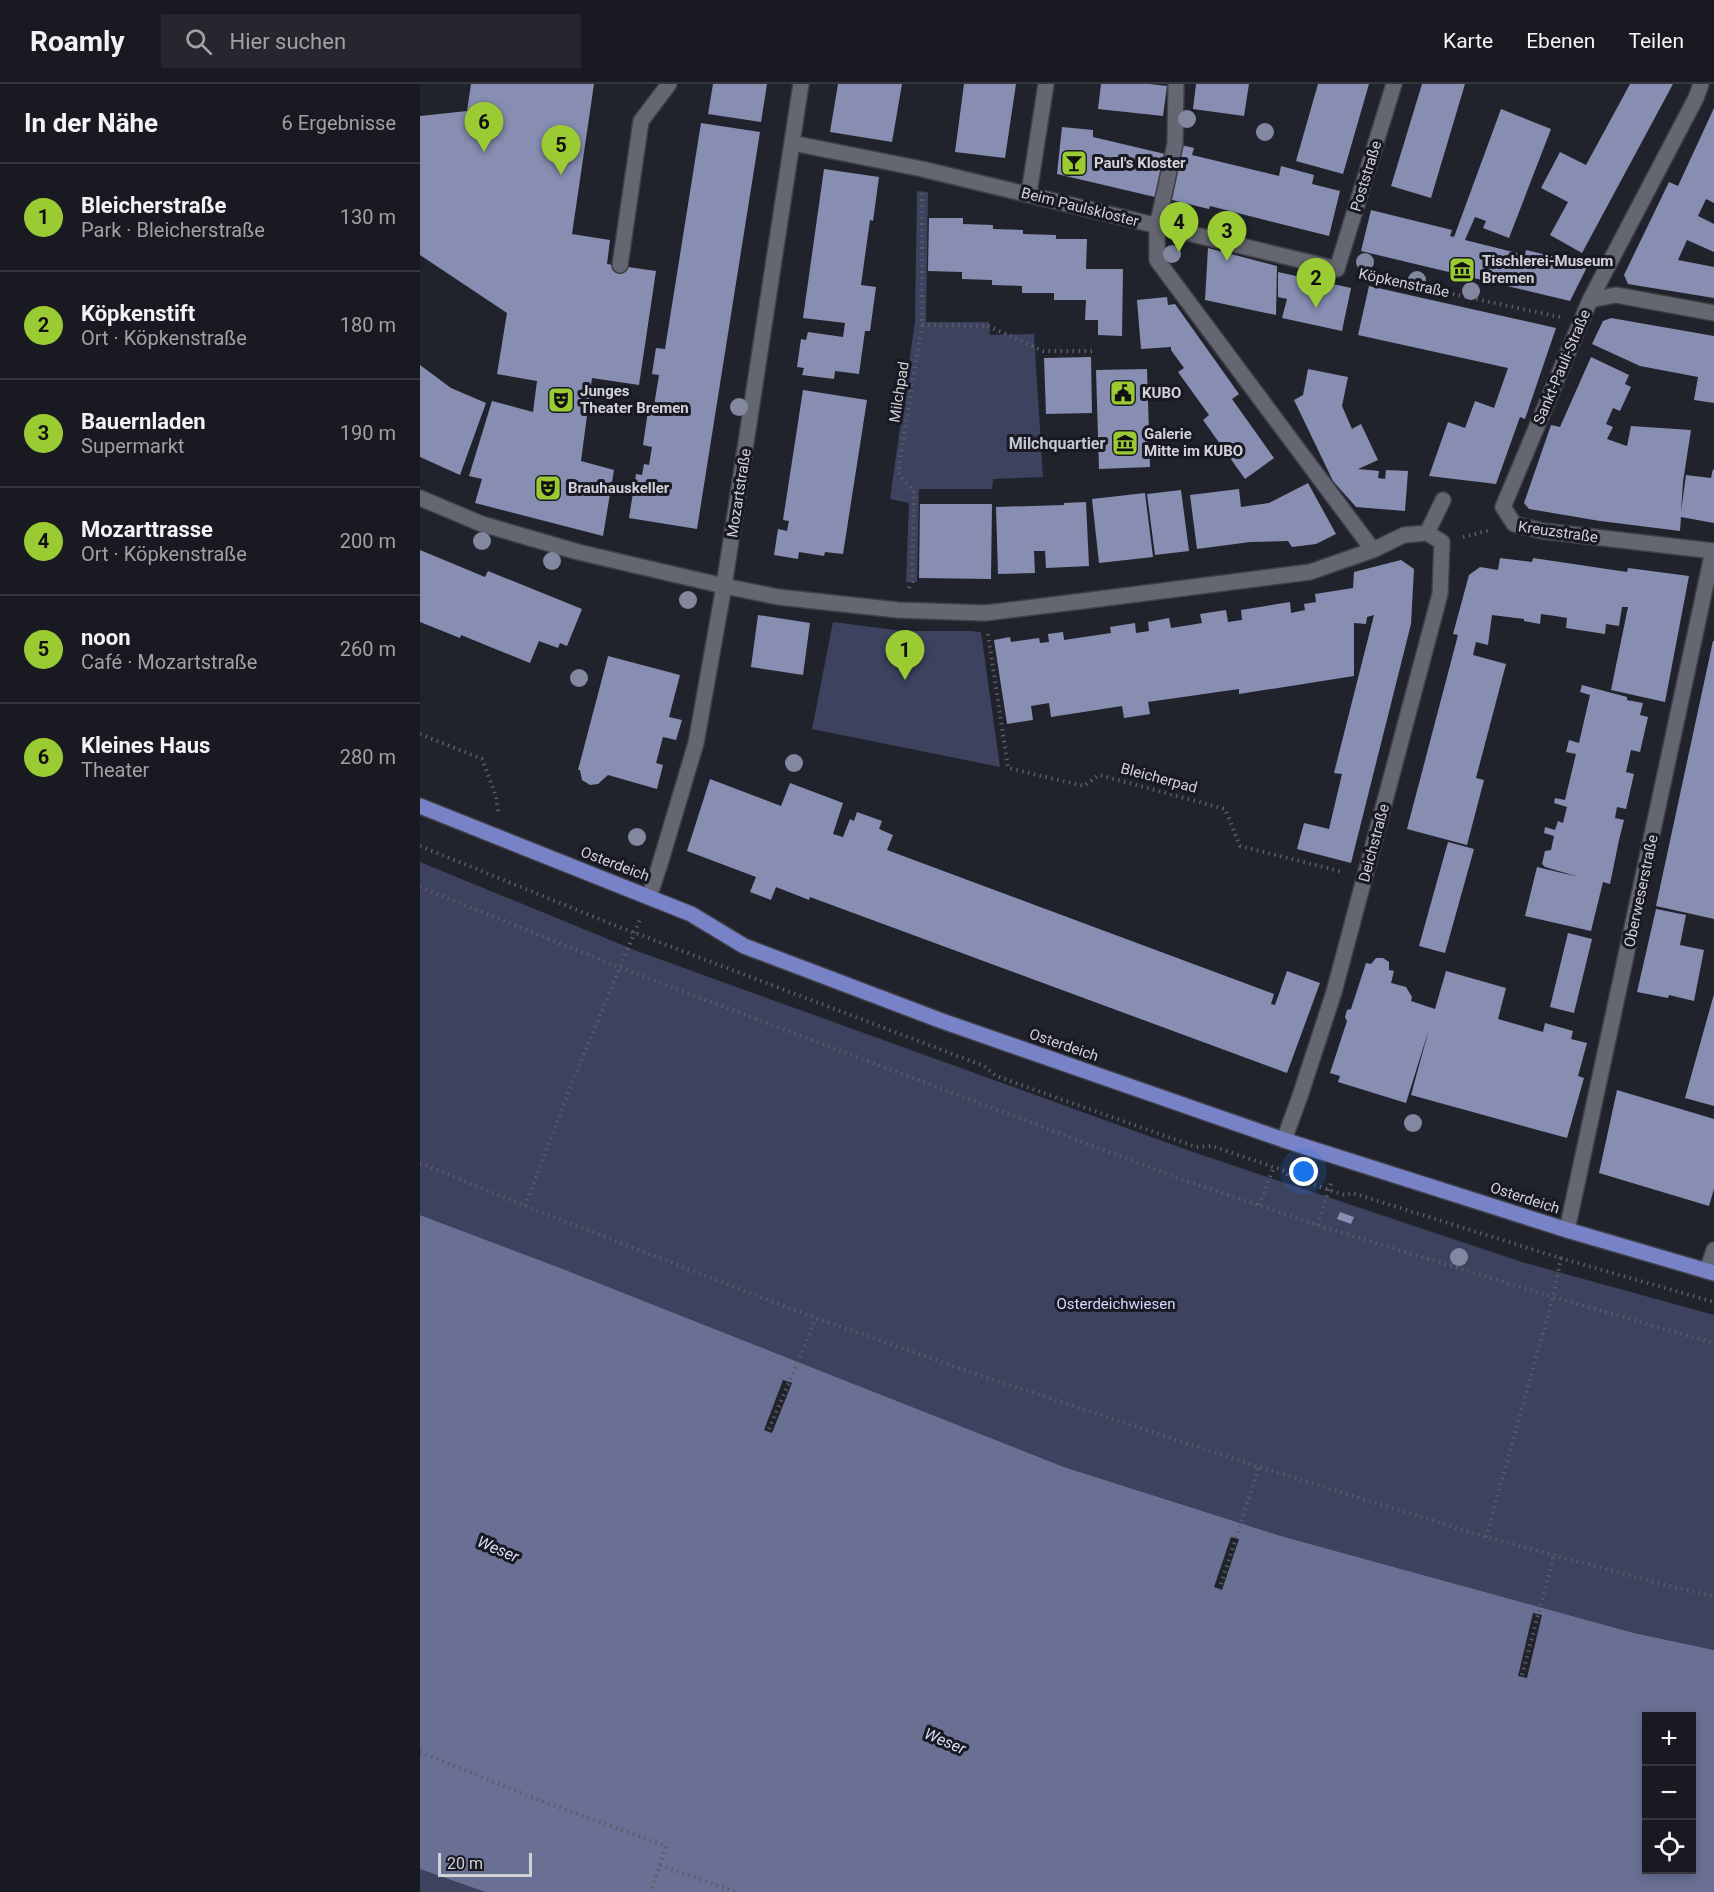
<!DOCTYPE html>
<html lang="de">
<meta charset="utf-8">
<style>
:root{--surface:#191a21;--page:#26272e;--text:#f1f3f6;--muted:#9fa1a5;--line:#37383f;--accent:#9bcb32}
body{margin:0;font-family:Roboto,sans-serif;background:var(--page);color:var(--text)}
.controls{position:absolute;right:18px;bottom:18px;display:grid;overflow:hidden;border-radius:0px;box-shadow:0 3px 9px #0003}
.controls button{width:54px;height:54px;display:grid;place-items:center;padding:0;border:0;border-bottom:2px solid var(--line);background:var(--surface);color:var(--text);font:30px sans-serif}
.scale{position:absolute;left:18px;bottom:15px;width:94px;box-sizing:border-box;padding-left:6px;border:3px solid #d1d2d8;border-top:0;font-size:16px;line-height:21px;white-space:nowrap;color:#d1d2d8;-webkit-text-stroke:4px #181922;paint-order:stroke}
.you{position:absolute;left:884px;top:1088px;width:21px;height:21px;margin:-15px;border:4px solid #fff;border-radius:50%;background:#1a73e8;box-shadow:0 0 0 9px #1a73e833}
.badge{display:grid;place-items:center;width:39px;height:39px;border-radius:50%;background:var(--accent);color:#111;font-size:20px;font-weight:700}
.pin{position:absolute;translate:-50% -50px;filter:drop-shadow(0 2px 3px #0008)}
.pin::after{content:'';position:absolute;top:32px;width:21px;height:18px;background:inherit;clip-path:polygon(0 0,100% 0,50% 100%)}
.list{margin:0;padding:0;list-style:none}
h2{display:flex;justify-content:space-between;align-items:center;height:78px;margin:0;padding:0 24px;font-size:26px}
h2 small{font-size:20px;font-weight:400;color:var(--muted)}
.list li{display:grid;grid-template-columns:39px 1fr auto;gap:18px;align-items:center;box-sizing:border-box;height:108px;padding:0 24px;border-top:2px solid var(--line)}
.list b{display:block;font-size:22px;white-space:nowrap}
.list p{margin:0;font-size:20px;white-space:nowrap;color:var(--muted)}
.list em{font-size:20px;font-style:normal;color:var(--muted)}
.icon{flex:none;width:33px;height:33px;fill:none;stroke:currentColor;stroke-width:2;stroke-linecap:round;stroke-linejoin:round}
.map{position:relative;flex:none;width:1294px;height:1808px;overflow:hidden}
header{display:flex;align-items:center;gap:36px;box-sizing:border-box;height:84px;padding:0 30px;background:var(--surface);border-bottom:2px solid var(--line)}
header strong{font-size:28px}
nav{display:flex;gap:33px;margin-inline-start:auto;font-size:21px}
.search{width:420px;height:54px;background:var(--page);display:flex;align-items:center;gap:15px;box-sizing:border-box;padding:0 21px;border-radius:0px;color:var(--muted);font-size:22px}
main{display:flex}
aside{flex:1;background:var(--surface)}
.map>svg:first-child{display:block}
.green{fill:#3d425f}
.water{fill:#697093;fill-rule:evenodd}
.pier{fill:#21232c}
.building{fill:#878eb2}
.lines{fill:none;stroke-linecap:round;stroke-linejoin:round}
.lane-casing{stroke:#3e3f47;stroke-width:18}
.street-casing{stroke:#3e3f47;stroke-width:18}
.primary-casing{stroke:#3e3f47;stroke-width:18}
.path{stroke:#5a5c64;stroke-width:4;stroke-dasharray:1.5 4.5;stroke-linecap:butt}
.lane{stroke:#646671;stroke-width:15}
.street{stroke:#646671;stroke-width:15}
.primary{stroke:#7882c6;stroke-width:15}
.tree{fill:#8288a0}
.labels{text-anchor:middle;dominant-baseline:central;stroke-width:6;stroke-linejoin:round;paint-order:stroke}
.poi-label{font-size:15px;font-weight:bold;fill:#d1d2d8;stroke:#181922;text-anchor:start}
.street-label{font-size:15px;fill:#d1d2d8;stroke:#181922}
.park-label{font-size:15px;fill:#d2daff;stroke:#181922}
.neighbourhood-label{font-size:16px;font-weight:bold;fill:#c4c7d3;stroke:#181922}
.water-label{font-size:16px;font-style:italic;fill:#d8ddf6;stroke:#181922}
</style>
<header>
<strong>Roamly</strong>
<div class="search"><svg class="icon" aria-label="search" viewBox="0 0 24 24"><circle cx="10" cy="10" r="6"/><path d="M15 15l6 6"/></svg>Hier suchen</div>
<nav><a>Karte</a><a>Ebenen</a><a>Teilen</a></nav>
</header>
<main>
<aside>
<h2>In der Nähe<small>6 Ergebnisse</small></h2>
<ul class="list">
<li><span class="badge">1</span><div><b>Bleicherstraße</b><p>Park · Bleicherstraße</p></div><em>130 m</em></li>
<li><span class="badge">2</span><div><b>Köpkenstift</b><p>Ort · Köpkenstraße</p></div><em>180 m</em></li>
<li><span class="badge">3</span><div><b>Bauernladen</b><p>Supermarkt</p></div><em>190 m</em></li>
<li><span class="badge">4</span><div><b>Mozarttrasse</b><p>Ort · Köpkenstraße</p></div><em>200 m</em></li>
<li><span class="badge">5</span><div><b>noon</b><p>Café · Mozartstraße</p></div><em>260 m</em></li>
<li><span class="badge">6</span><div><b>Kleines Haus</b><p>Theater</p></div><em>280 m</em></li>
</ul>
</aside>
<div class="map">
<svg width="1294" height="1808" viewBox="0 0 1294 1808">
<rect width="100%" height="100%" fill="#21232c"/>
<path class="green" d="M497,107L508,108L506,238H569L570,251L614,250L623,393L573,395L572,405H499L497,498H486L489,419L470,415L495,237Z
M413,538L483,547H550L561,548L580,683L392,645Z
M0,778L217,867L773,1068L1102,1178L1294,1231V1566L1214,1549L861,1452L644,1383L143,1185L0,1131Z
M0,1785L65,1808H0Z"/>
<path class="water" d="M0,1131L143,1185L644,1383L861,1452L1214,1549L1294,1566V1808H65L0,1785ZM1226,1632H1272V1786H1226Z"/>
<path class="pier" d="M363,1296L372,1299L352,1349L344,1346Z
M811,1453L819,1455L802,1506L794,1503Z
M1113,1529L1122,1531L1107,1594L1098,1592Z"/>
<path class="building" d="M51,0H174L152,150L190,156L187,180L236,187L219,301L172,294L161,377L194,386L183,452L55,419L62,395L49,392L72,317L113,328L117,297L77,290L87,229L0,171V32L47,27Z
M293,0H347L341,38L288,30Z
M418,0H482L472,58L410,48Z
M544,0H596L585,74L535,68Z
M681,0H729L747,2L743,32L678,25Z
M776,0H829L824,32L773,25Z
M898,0H949L923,90L876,77Z
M1002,0H1045L1011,114L971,102Z
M1210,0H1253L1162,169L1130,151L1148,118L1121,104L1140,68L1166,81Z
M1294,24V119L1286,115L1278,132L1294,140V168L1267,156L1258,176L1294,183V214L1208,200L1204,191L1249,98L1258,102Z
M1081,25L1131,45L1089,154L1063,144L1066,137L1055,133L1045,156L1105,171L1106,166L1168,181L1150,217L941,167L951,126L1032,146L1030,152L1034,153Z
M281,39L340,48L277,445L209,434L216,390L222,391L224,380L229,381L232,363L223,361L228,327L233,328L239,291L232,290L236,264L245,265Z
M642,43L673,46V53L745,70L735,113L637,90Z
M761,61L774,64L772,71L859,92L861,82L894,91L892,100L920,107L909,152L790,122L789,125L748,115Z
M404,85L459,93L453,137L450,136L441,201L456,203L450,247H445L439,290L415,287L414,295L382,291L384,284L377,283L381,255L386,256L388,248L423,253L425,239L383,234Z
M509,134H543V140L573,141V145L603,146V150L636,151V155H667L666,185H703L702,252L678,251V236H665L666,216H634V209H602V202L572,201V196L542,195V188L508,187Z
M788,164L857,182L856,231L785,216Z
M858,188L931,204L922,247L862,234L867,215L858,213Z
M949,202L1136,244L1105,335L1100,333L1076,400L1009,392L1028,338L1045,344L1055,317L1074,324L1088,284L938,251Z
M747,213L748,221L755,220L819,310L812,315L854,374L825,395L783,336L789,331L758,288L764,284L751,266V263L721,265L717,216Z
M1191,234L1294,252V319L1274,316L1278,293L1220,282L1172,260L1183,237Z
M671,273L672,329L626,330L624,274Z
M1171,273L1209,291L1205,300L1211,303L1200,327L1193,324L1186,340L1193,343L1187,355L1207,362L1211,342L1271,346L1263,398L1261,428L1266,391L1291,394L1293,385L1294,386V439L1261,433L1260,447L1180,437L1109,425L1104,419L1131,341L1140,343Z
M0,281L31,304L66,319L40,391L0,373Z
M727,285L730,383L679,385L676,286Z
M888,285L928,293L922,322L932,345L941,340L958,376L938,385L959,387L958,394L965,395L966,386L988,387L985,427L936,423L913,397L874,316L883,311Z
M383,306L447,316L423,470L405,468L404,472L379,468L378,475L354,471L358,445L367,447L369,437L363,436Z
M888,399L916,450L896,460L872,463L868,457L830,458L777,465L770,411L819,405L821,423L849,419Z
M761,406L769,467L735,471L727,410Z
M725,409L733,473L679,479L672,415Z
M666,418L669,482L626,484L625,467H614L615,489L578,490L576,423L644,421V419Z
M500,420H572L571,495L499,494Z
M0,466L65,493L68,487L162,525L147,562L140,559L138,564L119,557L110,579L41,551L40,554L0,538Z
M1080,474L1112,478L1113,474L1207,488L1208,484L1269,492L1245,618L1191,606L1208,523H1202L1199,542L1186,540L1185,550L1146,544L1147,534L1135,532L1121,530L1120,540L1104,537V535L1072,531L1068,561L1056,558L1053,571L1086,580L1056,694L1064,696L1047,761L987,745L1038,551L1033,550L1049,491L1060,483L1078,486Z
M981,476L994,485L991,540L931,779L877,765L884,739L909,745L922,690L914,689L954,531L947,533L946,540L934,539V592L819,610V605L728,618L730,630L704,634L702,622L631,633L629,619L611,622L613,636L587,640L574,556L590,553L591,558L619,554L620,559L629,558L628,550L643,548L644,556L691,549L690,543L715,539L716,549L729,547L728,538L749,534L751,544L770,541L782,539L780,530L806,526L808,538L822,536L821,526L870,518L871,529L885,526L884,520L896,518L895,510L933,504L934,488Z
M338,531L390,539L383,591L331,583Z
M1293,557H1294V835L1236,822Z
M188,572L260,591L249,633L262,636L256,656L243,653L236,679L243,681L237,705L188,691L178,700L170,701L162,696L160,686H158Z
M1162,601L1207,613V616L1223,619L1220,631L1228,633L1220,668L1211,666L1206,688L1214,690L1206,725L1197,723L1195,734L1204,736L1199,756L1190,800L1183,798L1171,847L1105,832L1117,783L1159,793L1125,783L1122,780L1125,767L1131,766L1134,752L1124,749L1125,743L1135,746L1138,737L1143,739L1147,723L1134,719L1135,714L1145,716L1156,670L1146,668L1149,656L1159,659L1170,611L1160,608Z
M290,695L361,722L370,699L423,719L413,750L423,753L430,735L434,737L437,728L462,737L459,745L473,751L467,766L854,910L851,920L855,921L867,887L900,899L867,989L390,813L389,816L356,803L351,816L330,808L336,793L267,767Z
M1028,758L1054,765L1025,869L999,862Z
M1236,825L1266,831L1260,861L1284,866L1274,917L1249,911L1248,914L1217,908Z
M1148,849L1172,855L1154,929L1130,923Z
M956,874H963L969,878V886L974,887L971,899L986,903L992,913L991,917L1015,925L1026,887L1086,904L1078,935L1123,948L1125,939L1153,947L1151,955L1167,959L1158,992L1164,994L1147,1054L991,1011L1009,945L986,1019L918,998L920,992L910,989L927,937L925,933L927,926L931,925L946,879L951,880Z
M1294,910V1022L1265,1014Z
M1197,1006L1294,1035V1105L1289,1122L1179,1089Z
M920,1128L934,1133L931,1140L917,1135Z"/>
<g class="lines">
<defs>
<path id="lane" d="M737,143L755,60L756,0
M200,181L221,37L249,0
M1007,449L1023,416"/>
<path id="street" d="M1281,0L1276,14L1170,216L1083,423L1094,440L1123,447L1294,467
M372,59L502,85L917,185L974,0
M609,109L626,0
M737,143V176L953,466
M1170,216L1196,211L1294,229
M0,414L62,440L158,468L304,502L358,513L478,526L565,529L663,517L890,488L953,466L984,451L1007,449L1022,458L1020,510L914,908L880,1012L864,1056
M229,813L239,783L276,659L304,502L381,0
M1147,1146L1293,467
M1287,1187L1294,1166"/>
<path id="primary" d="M0,722L271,830L324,862L522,937L864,1056L1147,1146L1294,1189"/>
</defs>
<use href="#lane" class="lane-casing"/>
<use href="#street" class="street-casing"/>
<use href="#primary" class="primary-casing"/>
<path class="path" d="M939,190L1140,233
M502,241L568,242L623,267H672
M1043,453L1071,446
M489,504L492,498L494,407L484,397L478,388L502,241V109
M568,550L588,684L664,702L679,691L805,725L820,762L923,788
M0,650L62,675L76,712L78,728
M0,762L189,839L564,982L576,992L776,1063L792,1062L865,1087L869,1093L925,1111L932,1109L1140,1174L1294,1218
M0,803L201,884L758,1094L897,1141L1133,1213L1294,1259
M0,1079L105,1122L395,1234L559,1291L839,1383L1066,1453L1253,1503L1294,1512
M839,1121L854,1083
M105,1122L154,994L221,833
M897,1141L912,1096
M349,1345L388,1254L395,1234
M1066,1453L1133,1213L1141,1173
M801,1500L839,1383
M1102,1591L1134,1471
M0,1668L111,1713L246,1762L231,1808
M240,1781L316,1808"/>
<use href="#lane" class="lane"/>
<use href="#street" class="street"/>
<use href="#primary" class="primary"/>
</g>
<g class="tree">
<circle cx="767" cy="35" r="9"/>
<circle cx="845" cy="48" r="9"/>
<circle cx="752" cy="170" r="9"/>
<circle cx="945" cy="178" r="9"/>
<circle cx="997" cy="196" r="9"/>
<circle cx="1051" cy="207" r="9"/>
<circle cx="319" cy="323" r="9"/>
<circle cx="62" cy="457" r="9"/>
<circle cx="132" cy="477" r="9"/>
<circle cx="268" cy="516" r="9"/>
<circle cx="159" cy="594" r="9"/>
<circle cx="374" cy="679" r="9"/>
<circle cx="217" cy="753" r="9"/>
<circle cx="993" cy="1039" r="9"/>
<circle cx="1039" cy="1173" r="9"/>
</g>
<defs>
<symbol id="bar-square" viewBox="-11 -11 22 22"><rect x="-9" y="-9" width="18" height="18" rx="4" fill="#9bcb32" stroke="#181922"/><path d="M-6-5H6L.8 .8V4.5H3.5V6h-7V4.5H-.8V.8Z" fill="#111"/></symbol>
<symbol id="museum-square" viewBox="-11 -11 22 22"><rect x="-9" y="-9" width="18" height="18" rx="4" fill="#9bcb32" stroke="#181922"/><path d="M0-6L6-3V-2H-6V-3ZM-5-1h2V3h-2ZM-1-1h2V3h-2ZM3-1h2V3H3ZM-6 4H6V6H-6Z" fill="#111"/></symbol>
<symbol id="civic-square" viewBox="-11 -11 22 22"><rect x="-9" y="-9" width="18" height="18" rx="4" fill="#9bcb32" stroke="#181922"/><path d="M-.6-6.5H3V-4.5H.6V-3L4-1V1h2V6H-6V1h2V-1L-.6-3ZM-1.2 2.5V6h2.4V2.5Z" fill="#111"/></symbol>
<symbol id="theatre-square" viewBox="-11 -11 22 22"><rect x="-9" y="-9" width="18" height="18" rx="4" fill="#9bcb32" stroke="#181922"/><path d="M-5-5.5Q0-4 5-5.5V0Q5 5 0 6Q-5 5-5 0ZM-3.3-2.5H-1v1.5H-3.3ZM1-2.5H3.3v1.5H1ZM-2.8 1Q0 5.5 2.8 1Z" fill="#111"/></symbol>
</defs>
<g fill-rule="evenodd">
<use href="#bar-square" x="639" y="64" width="30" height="30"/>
<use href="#museum-square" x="1027" y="171" width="30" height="30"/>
<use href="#civic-square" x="688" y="294" width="30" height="30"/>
<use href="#theatre-square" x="126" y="301" width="30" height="30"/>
<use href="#museum-square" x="690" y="344" width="30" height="30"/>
<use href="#theatre-square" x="113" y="389" width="30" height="30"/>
</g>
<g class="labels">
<g class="poi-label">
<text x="674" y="79">Paul's Kloster</text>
<text x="1062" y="177">Tischlerei-Museum<tspan x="1062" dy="17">Bremen</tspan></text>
<text x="160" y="307">Junges<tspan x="160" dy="17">Theater Bremen</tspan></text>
<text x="722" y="309">KUBO</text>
<text x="724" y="350">Galerie<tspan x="724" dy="17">Mitte im KUBO</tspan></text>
<text x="148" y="404">Brauhauskeller</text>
</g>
<g class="street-label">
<text transform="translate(946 92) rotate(-73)">Poststraße</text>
<text transform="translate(660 123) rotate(14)">Beim Paulskloster</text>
<text transform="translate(984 199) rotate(12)">Köpkenstraße</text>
<text transform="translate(1142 283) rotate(-67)">Sankt-Pauli-Straße</text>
<text transform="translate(479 308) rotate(-81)">Milchpad</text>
<text transform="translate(319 409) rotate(-81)">Mozartstraße</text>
<text transform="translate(1138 448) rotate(8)">Kreuzstraße</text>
<text transform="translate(739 694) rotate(15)">Bleicherpad</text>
<text transform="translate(954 759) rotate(-75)">Deichstraße</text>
<text transform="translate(195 780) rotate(21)">Osterdeich</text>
<text transform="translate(1221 807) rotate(-78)">Oberweserstraße</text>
<text transform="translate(644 961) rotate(19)">Osterdeich</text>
<text transform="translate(1105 1114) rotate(18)">Osterdeich</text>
</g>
<g class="park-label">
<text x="696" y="1220">Osterdeichwiesen</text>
</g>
<g class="neighbourhood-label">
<text x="637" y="359">Milchquartier</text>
</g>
<g class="water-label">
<text transform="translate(78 1465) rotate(23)">Weser</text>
<text transform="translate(525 1657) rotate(23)">Weser</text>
</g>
</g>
</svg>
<div class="controls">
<button>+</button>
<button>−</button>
<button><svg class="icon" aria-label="locate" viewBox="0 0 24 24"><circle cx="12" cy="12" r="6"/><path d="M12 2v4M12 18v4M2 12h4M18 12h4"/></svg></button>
</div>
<div class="scale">20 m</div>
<div class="you"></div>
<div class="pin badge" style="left:485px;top:596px">1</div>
<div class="pin badge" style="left:896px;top:224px">2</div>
<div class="pin badge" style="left:807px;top:177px">3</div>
<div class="pin badge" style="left:759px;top:168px">4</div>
<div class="pin badge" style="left:141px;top:91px">5</div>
<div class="pin badge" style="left:64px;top:68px">6</div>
</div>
</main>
